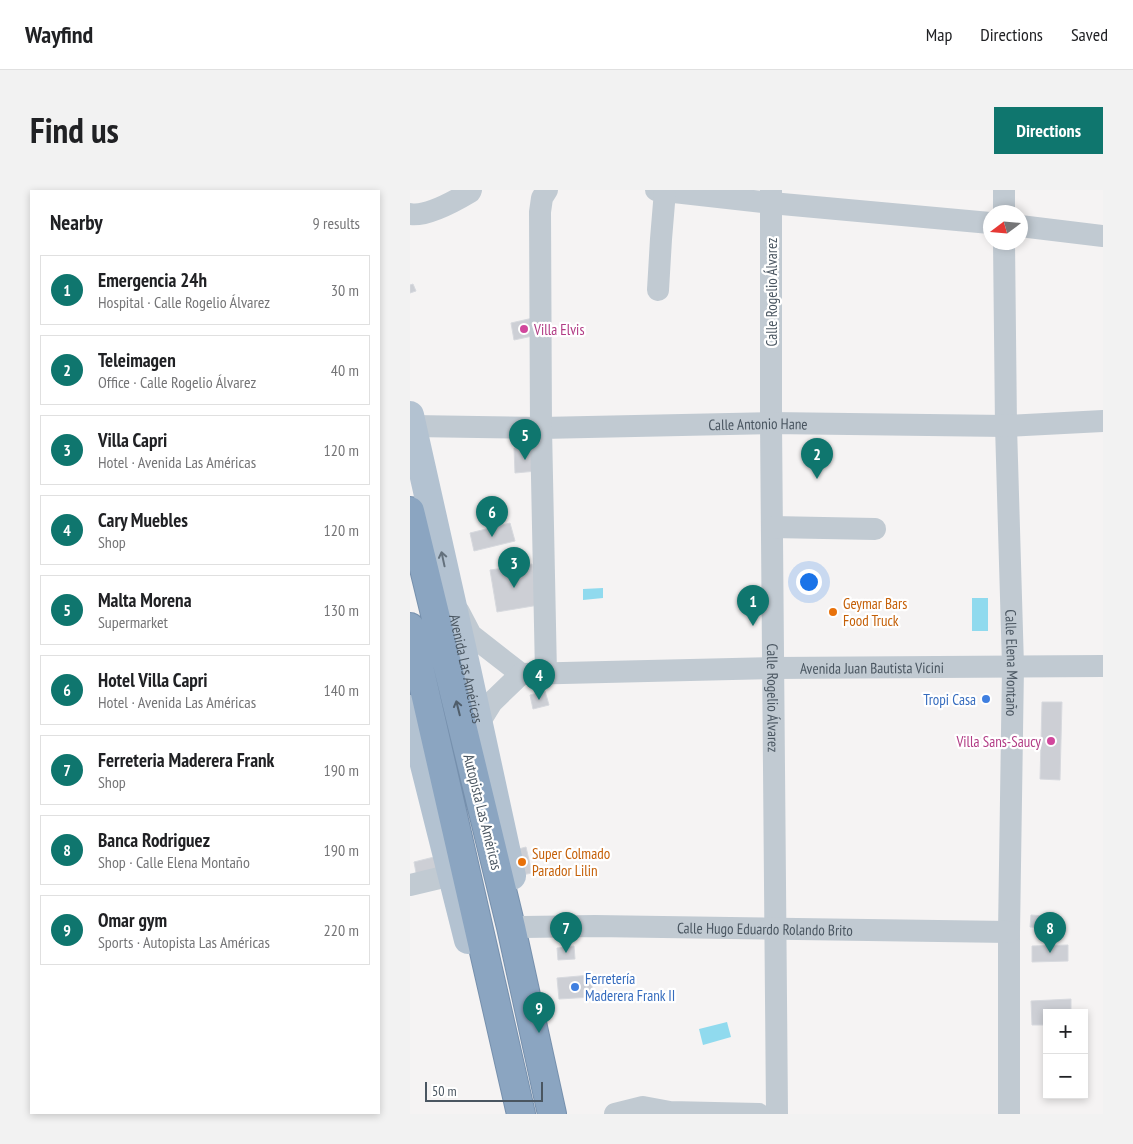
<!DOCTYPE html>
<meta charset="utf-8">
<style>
:root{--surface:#fff;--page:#f2f2f2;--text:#202124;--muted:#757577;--line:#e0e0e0;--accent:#0f766e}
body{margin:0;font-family:"PT Sans Narrow",sans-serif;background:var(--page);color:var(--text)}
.controls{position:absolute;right:15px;bottom:15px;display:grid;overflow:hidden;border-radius:0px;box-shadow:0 2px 8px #0003}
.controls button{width:45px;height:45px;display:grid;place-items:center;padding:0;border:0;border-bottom:1px solid var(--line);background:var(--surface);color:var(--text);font:25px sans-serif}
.compass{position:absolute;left:573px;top:15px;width:45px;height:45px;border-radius:50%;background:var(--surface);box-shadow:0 2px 8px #0003;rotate:254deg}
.scale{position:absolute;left:15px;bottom:12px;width:118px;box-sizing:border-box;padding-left:5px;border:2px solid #4a5661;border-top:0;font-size:14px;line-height:18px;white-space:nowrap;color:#4a5661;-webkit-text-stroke:4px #fff;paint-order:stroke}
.you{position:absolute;left:398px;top:391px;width:18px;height:18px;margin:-12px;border:4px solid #fff;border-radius:50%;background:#1a73e8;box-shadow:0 0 0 8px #1a73e833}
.badge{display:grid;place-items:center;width:32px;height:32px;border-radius:50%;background:var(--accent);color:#fff;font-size:16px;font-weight:700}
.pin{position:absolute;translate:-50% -41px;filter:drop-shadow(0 1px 2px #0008)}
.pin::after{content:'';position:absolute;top:26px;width:18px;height:15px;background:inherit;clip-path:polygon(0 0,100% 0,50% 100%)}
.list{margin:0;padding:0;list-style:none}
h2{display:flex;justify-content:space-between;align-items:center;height:65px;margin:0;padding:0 20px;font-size:21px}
h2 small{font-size:16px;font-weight:400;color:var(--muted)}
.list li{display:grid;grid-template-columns:32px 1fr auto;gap:15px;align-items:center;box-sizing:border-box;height:70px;margin:0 10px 10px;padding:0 10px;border:1px solid var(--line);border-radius:0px}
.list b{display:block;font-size:19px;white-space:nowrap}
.list p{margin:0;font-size:16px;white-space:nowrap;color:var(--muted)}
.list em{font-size:16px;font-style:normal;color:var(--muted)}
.map{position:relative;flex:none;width:693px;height:924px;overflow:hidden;border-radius:0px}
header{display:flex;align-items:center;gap:30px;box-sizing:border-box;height:70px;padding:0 25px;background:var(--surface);border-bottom:1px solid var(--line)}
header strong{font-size:24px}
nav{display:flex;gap:28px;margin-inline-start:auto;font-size:18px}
.intro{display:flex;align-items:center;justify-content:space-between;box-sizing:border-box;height:120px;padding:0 30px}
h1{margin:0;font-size:35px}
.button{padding:12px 22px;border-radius:0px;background:var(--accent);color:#fff;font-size:18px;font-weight:700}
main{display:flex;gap:30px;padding:0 30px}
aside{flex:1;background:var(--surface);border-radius:0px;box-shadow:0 2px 8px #0003}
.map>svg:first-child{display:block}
.water{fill:#90daee}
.building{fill:#cdcfd5;stroke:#d7d9de}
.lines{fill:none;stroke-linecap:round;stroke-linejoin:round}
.highway-casing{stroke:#7690ad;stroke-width:30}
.minor{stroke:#c1cad2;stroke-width:22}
.major{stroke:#b3c2d1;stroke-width:28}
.highway{stroke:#8ba5c1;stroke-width:28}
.oneway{stroke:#64717d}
.oneway2{stroke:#505e6b}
.hotel-dot{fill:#d1479c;stroke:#fff;stroke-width:2}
.food-dot{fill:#e8710a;stroke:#fff;stroke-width:2}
.shop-dot{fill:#3f7fe0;stroke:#fff;stroke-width:2}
.labels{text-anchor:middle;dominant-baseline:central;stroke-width:4.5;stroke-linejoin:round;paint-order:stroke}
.street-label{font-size:15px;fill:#4a5661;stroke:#fff}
.hotel-label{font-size:15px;fill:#b23c85;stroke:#fff;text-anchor:start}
.food-label{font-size:15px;fill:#c56008;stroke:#fff;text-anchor:start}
.shop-label{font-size:15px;fill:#366cbe;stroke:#fff;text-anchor:end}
</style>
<header>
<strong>Wayfind</strong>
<nav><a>Map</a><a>Directions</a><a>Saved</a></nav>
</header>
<div class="intro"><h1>Find us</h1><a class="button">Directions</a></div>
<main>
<aside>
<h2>Nearby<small>9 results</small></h2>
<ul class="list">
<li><span class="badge">1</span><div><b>Emergencia 24h</b><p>Hospital · Calle Rogelio Álvarez</p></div><em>30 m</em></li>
<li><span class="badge">2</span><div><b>Teleimagen</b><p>Office · Calle Rogelio Álvarez</p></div><em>40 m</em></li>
<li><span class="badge">3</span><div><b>Villa Capri</b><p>Hotel · Avenida Las Américas</p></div><em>120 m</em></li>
<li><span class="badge">4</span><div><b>Cary Muebles</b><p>Shop</p></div><em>120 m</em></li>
<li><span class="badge">5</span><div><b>Malta Morena</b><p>Supermarket</p></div><em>130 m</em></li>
<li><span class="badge">6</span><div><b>Hotel Villa Capri</b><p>Hotel · Avenida Las Américas</p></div><em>140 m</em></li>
<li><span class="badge">7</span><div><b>Ferreteria Maderera Frank</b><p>Shop</p></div><em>190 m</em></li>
<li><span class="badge">8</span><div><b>Banca Rodriguez</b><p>Shop · Calle Elena Montaño</p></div><em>190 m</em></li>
<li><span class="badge">9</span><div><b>Omar gym</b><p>Sports · Autopista Las Américas</p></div><em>220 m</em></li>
</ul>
</aside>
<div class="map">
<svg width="693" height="924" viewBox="0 0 693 924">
<rect width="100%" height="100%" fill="#f5f3f3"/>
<path class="water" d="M193,398V408L173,410V399Z
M562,408H578V441H562Z
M317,832L321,847L293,855L289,839Z"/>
<path class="building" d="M3,94L6,101L0,103V95Z
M123,128L127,145L104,150L101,133Z
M125,256L127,281L105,283L104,258Z
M100,333L105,351L64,361L60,343Z
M122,374L129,415L87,422L80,380Z
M135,501L139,515L123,519L120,505Z
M632,512H652L650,590L630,589Z
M116,657L122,683L107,686L101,661Z
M32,665L36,681L7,688L4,672Z
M621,725L637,726V738L620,737Z
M658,755V771L622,772V756Z
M164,756L165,769L148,770L147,758Z
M181,785L183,807L149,809L147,788Z
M661,809V823H637V835H622L621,811Z"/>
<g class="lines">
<defs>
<path id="highway" d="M0,321L101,737L142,924
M0,437L111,924"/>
</defs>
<use href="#highway" class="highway-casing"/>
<g class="minor">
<path d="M246,0L361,13L580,33"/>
<path id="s1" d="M361,0V233L367,924"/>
<path d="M594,22V0"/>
<path d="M0,24C17,27 45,11 60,2L61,0"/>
<path d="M610,36L693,46"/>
<path id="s2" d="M594,52L596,236L603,476L599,742V924"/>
<path d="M248,100L251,49L255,1"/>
<path id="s3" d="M3,236L131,238L361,233L596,236L693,231"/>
<path d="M362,337L465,339"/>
<path d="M49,422L61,445L111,484"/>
<path id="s4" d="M111,484L364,478L693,476"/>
<path d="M136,484L131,238L130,22L132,8L137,0"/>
<path d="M69,533L82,512L111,484"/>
<path d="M0,695L42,685"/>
<path id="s5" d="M113,737L185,736L599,742"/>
<path d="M205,924L233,917L260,922L349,924"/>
</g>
<g class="major">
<path id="s6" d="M0,225L57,479L102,686"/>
<path d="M0,519L58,750"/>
</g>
<use href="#highway" class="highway"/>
</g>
<defs><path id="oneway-shaft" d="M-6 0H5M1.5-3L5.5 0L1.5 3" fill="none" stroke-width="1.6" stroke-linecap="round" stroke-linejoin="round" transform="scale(1.25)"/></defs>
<use class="oneway" href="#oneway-shaft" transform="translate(33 369) rotate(-102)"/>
<use class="oneway2" href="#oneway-shaft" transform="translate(48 518) rotate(-104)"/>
<g class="hotel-dot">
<circle cx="114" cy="139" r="5"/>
<circle cx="641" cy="551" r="5"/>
</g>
<g class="food-dot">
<circle cx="423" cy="422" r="5"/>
<circle cx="112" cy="672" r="5"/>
</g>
<g class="shop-dot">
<circle cx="576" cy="509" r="5"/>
<circle cx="165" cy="797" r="5"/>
</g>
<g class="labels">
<g class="street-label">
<text transform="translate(361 102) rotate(-90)">Calle Rogelio Álvarez</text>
<text stroke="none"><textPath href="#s3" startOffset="345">Calle Antonio Hane</textPath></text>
<text stroke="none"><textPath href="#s2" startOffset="421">Calle Elena Montaño</textPath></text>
<text stroke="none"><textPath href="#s4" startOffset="351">Avenida Juan Bautista Vicini</textPath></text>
<text stroke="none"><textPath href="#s6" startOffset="260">Avenida Las Américas</textPath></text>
<text stroke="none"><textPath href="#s1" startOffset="508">Calle Rogelio Álvarez</textPath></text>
<text transform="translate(73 622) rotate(76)">Autopista Las Américas</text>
<text stroke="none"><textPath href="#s5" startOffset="242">Calle Hugo Eduardo Rolando Brito</textPath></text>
</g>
<g class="hotel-label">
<text x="124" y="139">Villa Elvis</text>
<text x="631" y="551" text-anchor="end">Villa Sans-Saucy</text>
</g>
<g class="food-label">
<text x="433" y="413">Geymar Bars<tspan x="433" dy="17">Food Truck</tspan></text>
<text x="122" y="663">Super Colmado<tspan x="122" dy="17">Parador Lilin</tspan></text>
</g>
<g class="shop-label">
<text x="566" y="509">Tropi Casa</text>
<text x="175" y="788" text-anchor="start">Ferretería<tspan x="175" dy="17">Maderera Frank II</tspan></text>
</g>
</g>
</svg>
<div class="controls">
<button>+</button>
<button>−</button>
</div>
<svg class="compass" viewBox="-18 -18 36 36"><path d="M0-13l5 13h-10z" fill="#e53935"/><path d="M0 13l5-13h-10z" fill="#757577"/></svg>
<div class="scale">50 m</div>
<div class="you"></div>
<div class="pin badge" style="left:343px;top:436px">1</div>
<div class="pin badge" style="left:407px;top:289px">2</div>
<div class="pin badge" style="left:104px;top:398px">3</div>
<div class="pin badge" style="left:129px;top:510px">4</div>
<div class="pin badge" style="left:115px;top:270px">5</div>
<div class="pin badge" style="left:82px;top:347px">6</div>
<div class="pin badge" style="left:156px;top:763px">7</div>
<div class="pin badge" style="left:640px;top:763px">8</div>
<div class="pin badge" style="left:129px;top:843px">9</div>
</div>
</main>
